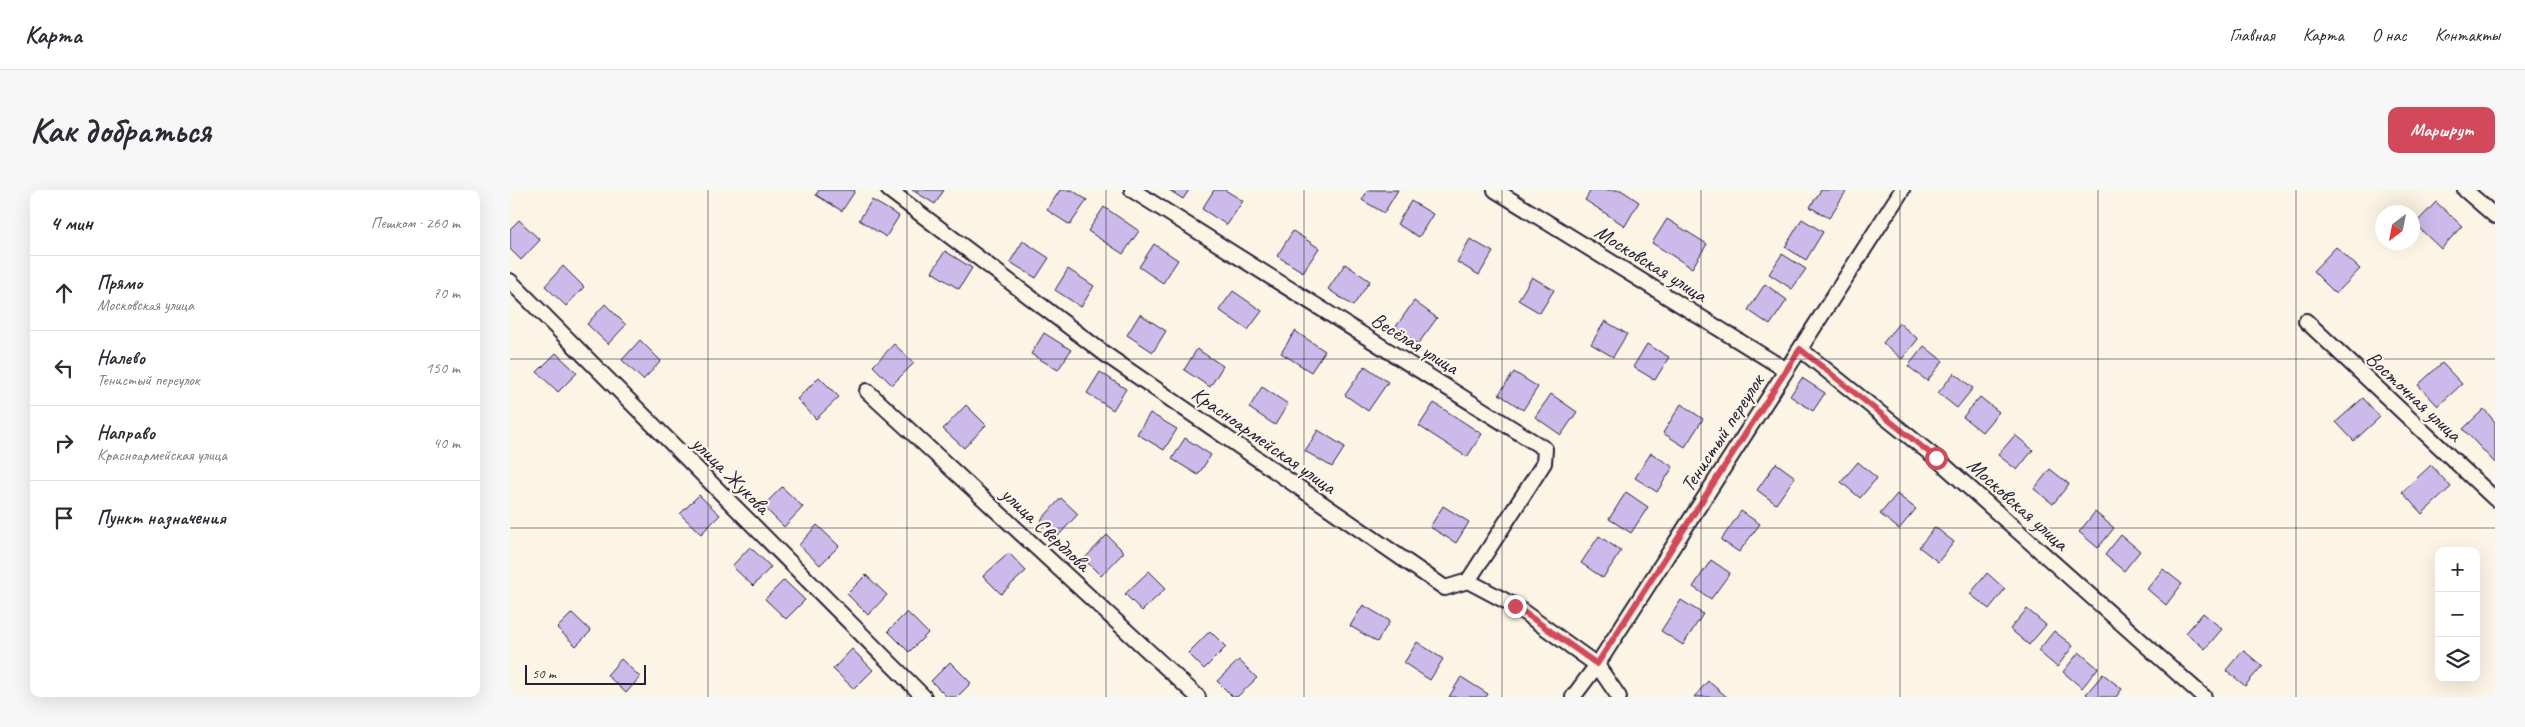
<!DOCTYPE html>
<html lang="ru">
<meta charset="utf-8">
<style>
:root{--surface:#fff;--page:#f7f7f7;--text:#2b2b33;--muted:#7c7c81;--line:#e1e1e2;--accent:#d1495b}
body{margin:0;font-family:Caveat,sans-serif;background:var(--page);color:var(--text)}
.controls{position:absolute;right:15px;bottom:15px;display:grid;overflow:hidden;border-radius:10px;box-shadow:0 5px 20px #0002}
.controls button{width:45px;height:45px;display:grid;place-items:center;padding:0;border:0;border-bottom:1px solid var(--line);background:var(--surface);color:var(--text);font:25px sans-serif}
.compass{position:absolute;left:1865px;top:15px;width:45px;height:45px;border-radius:50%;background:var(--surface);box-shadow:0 5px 20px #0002;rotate:212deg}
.scale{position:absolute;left:15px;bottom:12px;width:121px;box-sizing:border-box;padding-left:5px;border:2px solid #22223b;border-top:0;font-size:14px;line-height:18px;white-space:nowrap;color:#22223b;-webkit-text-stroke:4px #fcf5e5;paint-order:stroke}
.stop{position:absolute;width:15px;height:15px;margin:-11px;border:4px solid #d1495b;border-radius:50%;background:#fff}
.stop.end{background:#d1495b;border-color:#fff;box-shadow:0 1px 5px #0008}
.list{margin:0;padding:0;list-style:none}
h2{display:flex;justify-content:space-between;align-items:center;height:65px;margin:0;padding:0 20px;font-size:21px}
h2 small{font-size:16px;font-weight:400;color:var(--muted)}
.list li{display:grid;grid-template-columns:32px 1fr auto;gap:15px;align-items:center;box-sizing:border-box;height:75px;padding:0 20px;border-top:1px solid var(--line)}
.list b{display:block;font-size:19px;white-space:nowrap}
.list p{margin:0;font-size:16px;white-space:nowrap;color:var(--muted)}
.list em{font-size:16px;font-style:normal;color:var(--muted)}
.icon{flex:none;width:28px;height:28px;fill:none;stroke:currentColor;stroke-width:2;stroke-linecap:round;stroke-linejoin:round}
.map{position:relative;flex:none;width:1985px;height:507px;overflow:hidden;border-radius:10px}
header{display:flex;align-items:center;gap:30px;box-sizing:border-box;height:70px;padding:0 25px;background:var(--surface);border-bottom:1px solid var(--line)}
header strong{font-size:24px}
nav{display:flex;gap:28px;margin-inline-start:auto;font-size:18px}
.intro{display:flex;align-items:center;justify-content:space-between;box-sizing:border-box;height:120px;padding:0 30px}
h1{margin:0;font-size:35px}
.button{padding:12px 22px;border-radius:10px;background:var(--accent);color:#fff;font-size:18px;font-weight:700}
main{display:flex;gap:30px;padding:0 30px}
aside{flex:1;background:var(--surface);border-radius:10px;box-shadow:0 5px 20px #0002}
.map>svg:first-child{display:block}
.building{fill:#ccbaeb;stroke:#22223b}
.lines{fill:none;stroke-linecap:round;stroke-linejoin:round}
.minor-casing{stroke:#22223b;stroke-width:18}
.minor{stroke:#fcf5e5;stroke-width:14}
.route{stroke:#d1495b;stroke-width:6}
.grid{fill:none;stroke:#22223b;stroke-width:1;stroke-opacity:0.55}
.labels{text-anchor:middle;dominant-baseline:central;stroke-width:4.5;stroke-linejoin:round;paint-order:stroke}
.street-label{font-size:21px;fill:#22223b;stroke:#fcf5e5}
</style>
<header>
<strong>Карта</strong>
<nav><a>Главная</a><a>Карта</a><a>О нас</a><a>Контакты</a></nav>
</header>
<div class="intro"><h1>Как добраться</h1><a class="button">Маршрут</a></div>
<main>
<aside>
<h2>4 мин<small>Пешком · 260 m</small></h2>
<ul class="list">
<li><svg class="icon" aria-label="ahead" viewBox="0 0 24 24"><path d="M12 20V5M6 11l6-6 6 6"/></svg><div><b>Прямо</b><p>Московская улица</p></div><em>70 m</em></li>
<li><svg class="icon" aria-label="left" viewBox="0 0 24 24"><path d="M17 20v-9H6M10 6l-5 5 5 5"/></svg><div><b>Налево</b><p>Тенистый переулок</p></div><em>150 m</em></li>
<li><svg class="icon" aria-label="right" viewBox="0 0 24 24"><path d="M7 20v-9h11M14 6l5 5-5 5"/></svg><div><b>Направо</b><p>Красноармейская улица</p></div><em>40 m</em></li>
<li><svg class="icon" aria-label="arrive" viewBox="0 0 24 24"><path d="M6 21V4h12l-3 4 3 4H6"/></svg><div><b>Пункт назначения</b></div></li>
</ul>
</aside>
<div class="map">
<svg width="1985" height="507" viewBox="0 0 1985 507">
<rect width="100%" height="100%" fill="#fcf5e5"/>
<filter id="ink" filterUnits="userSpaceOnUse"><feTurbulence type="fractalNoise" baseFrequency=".02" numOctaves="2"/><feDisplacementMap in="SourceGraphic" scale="10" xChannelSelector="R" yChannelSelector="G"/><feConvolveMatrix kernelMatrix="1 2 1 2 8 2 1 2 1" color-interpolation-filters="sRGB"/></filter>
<g filter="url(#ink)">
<path class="building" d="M309,0H344L345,1L332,21L306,5Z
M402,0H434L425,14Z
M550,0H562L577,10L560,35L537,20Z
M659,0H679L673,9Z
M704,0H715L733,11L717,35L692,19Z
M858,0H888L874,23L852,10Z
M1081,0H1111L1129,12L1115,36L1075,10Z
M1311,0H1337L1319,28L1300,17Z
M362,10L389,26L376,47L349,30Z
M901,11L923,24L909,47L887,34Z
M1926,12L1952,36L1931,59L1905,34Z
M594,17L629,41L613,64L578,41Z
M1157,29L1197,54L1182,78L1142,53Z
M1292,29L1313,42L1296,70L1275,57Z
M9,30L30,50L11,70L0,59V39Z
M783,41L809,58L793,82L767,66Z
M960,49L983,62L969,85L947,72Z
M513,51L539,68L526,88L500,72Z
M644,54L668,70L653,93L629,77Z
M1826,57L1850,79L1826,104L1803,81Z
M435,61L462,78L449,99L422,82Z
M1272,64L1296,79L1282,99L1259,84Z
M835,74L860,91L843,116L818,99Z
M53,76L74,97L56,116L35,96Z
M558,79L584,96L571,117L545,100Z
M1022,87L1044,100L1030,123L1008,110Z
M1255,94L1277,110L1260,135L1238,120Z
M723,101L752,121L738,140L709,120Z
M904,111L927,128L908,154L885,138Z
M95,114L116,135L98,154L77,134Z
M630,124L656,141L643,162L617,145Z
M1095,131L1117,144L1103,167L1081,154Z
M1389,133L1408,149L1392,169L1373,153Z
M785,141L815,161L801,182L771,163Z
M534,143L561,160L548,180L521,164Z
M130,150L151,171L133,190L112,170Z
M384,154L404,173L382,195L363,176Z
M1137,154L1159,167L1145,190L1123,177Z
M1414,156L1433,171L1417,191L1398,176Z
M687,159L713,176L700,197L674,180Z
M46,163L67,183L48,202L27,182Z
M1932,173L1952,194L1928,216L1908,195Z
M855,176L878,192L858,221L835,205Z
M590,182L616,199L603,220L577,203Z
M1004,182L1028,197L1013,220L989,204Z
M1444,183L1463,198L1447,218L1428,203Z
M309,187L329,207L306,229L287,209Z
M1292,188L1315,203L1303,221L1280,206Z
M752,197L778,214L765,235L739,218Z
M1041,204L1067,222L1051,245L1025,227Z
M1470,207L1489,222L1472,242L1453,227Z
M1853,208L1870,227L1844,251L1826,232Z
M924,213L972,244L957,267L909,236Z
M1171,214L1193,229L1175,257L1153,243Z
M456,215L476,235L454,258L433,239Z
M1974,219L1985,232V273L1953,239Z
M640,223L667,239L654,260L627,244Z
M808,240L835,257L822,277L795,261Z
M1505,245L1523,260L1507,280L1488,265Z
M675,248L701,265L688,285L662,269Z
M1141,263L1163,277L1147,302L1125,288Z
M1348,272L1367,288L1350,308L1331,292Z
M1266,273L1285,287L1266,314L1247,300Z
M1921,275L1941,297L1912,324L1892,302Z
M1540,279L1559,294L1543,314L1524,299Z
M272,297L293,317L274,337L253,316Z
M1116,302L1138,317L1121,343L1099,329Z
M1387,304L1406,319L1389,339L1370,324Z
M189,305L210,325L191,344L170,324Z
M551,308L568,324L548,346L531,330Z
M933,316L959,332L946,353L920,337Z
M1231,321L1250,334L1229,362L1211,350Z
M1585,322L1604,338L1588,358L1569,342Z
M307,335L329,356L310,375L289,355Z
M1425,337L1444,352L1428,372L1409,357Z
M597,345L614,362L591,386L574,369Z
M1611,345L1630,361L1614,381L1595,365Z
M1089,346L1111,361L1093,388L1071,373Z
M240,357L261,377L243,396L222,376Z
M499,363L516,381L491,404L473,386Z
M1201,370L1220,383L1201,409L1183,397Z
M1653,379L1672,394L1656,415L1637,399Z
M639,381L656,398L632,421L615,404Z
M1477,383L1495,399L1479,419L1460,404Z
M356,385L377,405L358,425L337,404Z
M274,390L295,410L276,429L255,409Z
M1171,410L1193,424L1173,455L1151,441Z
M853,415L880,431L867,452L840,436Z
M1517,419L1536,435L1519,455L1500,439Z
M397,422L418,443L399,462L378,441Z
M62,423L81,441L66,456L47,438Z
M1693,423L1712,439L1695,459L1676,443Z
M700,441L716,457L694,479L678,463Z
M1544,441L1563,456L1547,477L1528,461Z
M907,452L933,469L920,490L894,473Z
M342,459L363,480L344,499L323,479Z
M1733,460L1752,476L1735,496L1716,480Z
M1569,462L1588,478L1572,498L1553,482Z
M111,469L130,487L116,503L97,485Z
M729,470L747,488L727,507H723L707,491Z
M440,472L461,493L447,507H437L421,491Z
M1593,484L1612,499L1606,507H1580L1576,504Z
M951,487L978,504L976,507H939Z
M1198,491L1217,507H1184Z"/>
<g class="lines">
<defs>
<path id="minor" d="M379,0L595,164L935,398L958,391L1005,416L1087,475L1109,507
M622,0L1035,259L1034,273L958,391
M985,0L1276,180
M1955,0L1985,26
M0,91L414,507
M1796,131L1985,309
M1290,159L1426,268L1694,507
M357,201L688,507
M1063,507L1087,475L1392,0"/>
</defs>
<use href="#minor" class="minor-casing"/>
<use href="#minor" class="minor"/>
</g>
</g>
<g class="lines" filter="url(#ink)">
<path class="route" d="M1005,416L1087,474L1290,159L1426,268"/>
</g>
<path class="grid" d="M198,0V507M397,0V507M596,0V507M794,0V507M992,0V507M1191,0V507M1390,0V507M1588,0V507M1786,0V507M0,169H1985M0,338H1985"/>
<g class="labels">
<g class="street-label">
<text transform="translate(1141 73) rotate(32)">Московская улица</text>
<text transform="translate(905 153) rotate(32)">Весёлая улица</text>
<text transform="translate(1904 206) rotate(43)">Восточная улица</text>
<text transform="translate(1212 243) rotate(-57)">Тенистый переулок</text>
<text transform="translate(754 250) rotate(35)">Красноармейская улица</text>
<text transform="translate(221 285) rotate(45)">улица Жукова</text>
<text transform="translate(1508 314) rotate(42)">Московская улица</text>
<text transform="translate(536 339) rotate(43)">улица Свердлова</text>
</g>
</g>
</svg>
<div class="controls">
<button>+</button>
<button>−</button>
<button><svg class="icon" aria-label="layers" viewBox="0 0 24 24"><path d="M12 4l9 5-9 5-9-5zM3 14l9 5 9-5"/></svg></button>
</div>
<svg class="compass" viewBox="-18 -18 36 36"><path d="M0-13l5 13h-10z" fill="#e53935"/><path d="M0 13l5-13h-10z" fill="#7c7c81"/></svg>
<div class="scale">50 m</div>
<div class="stop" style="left:1426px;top:268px"></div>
<div class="stop end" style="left:1005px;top:416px"></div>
</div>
</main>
